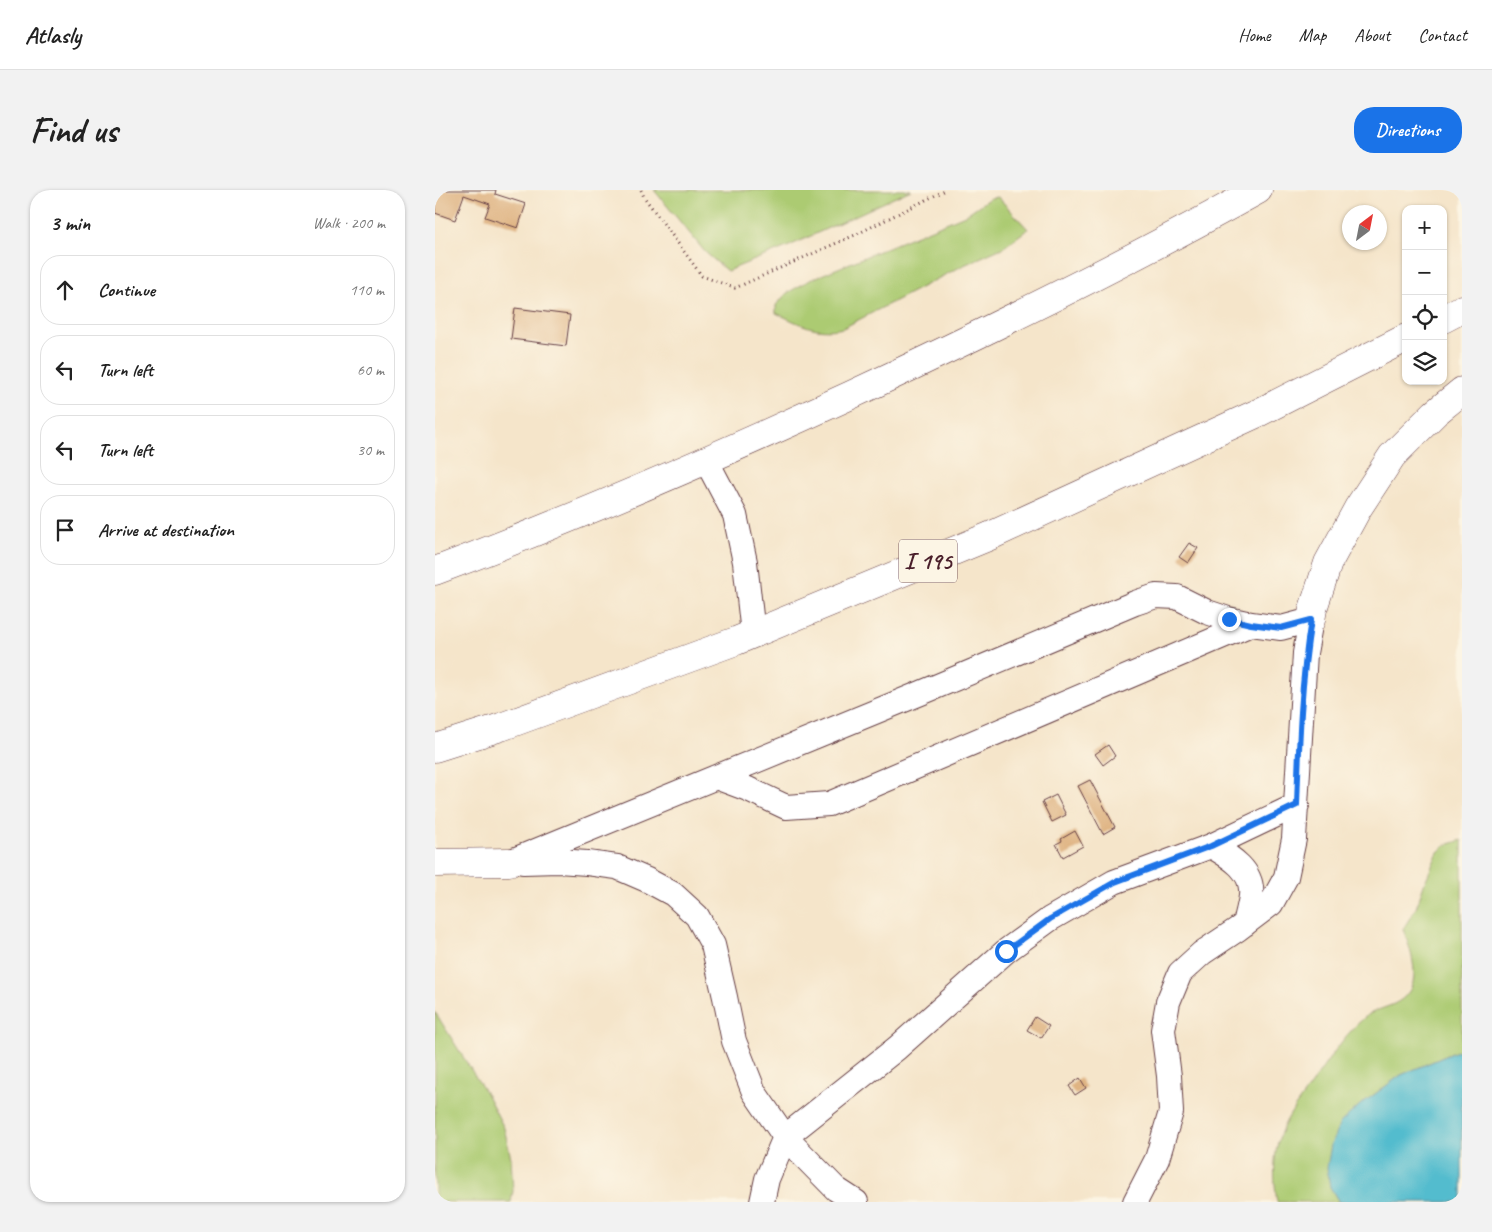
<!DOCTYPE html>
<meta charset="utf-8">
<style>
:root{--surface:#fff;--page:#f2f2f2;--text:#222;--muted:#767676;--line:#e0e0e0;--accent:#1a73e8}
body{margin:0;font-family:Caveat,sans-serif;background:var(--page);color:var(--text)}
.controls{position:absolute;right:15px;top:15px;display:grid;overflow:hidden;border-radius:10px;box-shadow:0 1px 4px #0004}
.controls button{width:45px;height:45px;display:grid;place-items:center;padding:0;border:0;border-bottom:1px solid var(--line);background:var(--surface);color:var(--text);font:25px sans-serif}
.compass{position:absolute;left:907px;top:15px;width:45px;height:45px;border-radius:50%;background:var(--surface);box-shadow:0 1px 4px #0004;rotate:32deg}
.stop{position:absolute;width:15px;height:15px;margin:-11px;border:4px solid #1a73e8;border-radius:50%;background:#fff}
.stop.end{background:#1a73e8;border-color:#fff;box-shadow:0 1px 5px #0008}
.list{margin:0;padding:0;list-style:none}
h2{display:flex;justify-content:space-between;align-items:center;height:65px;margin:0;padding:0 20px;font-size:21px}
h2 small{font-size:16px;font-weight:400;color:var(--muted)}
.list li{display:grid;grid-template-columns:32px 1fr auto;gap:15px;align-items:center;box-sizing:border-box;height:70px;margin:0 10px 10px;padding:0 10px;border:1px solid var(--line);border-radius:20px}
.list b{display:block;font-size:19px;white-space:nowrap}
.list em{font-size:16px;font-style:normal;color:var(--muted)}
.icon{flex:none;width:28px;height:28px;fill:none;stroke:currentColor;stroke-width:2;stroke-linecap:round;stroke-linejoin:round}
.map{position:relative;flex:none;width:1027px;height:1012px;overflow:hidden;border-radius:20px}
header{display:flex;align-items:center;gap:30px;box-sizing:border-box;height:70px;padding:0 25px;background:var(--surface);border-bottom:1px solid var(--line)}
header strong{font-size:24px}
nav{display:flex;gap:28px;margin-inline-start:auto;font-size:18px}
.intro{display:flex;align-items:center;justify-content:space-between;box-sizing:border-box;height:120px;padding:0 30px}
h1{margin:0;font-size:35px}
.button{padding:12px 22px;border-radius:20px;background:var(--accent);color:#fff;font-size:18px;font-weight:700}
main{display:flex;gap:30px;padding:0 30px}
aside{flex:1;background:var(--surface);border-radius:20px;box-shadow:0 1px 4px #0004}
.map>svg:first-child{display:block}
.green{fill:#accb72;stroke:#7b754e}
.water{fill:#52bcce;stroke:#4e6e7c}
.building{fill:#dfb483}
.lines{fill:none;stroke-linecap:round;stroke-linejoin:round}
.minor-casing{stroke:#643d43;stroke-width:26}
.highway-casing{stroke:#643d43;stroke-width:29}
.path{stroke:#643d43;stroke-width:3;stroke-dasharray:1 4;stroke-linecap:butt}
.minor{stroke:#fff;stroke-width:24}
.highway{stroke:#fff;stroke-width:28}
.route{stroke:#1a73e8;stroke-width:6}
.labels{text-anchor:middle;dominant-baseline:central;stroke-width:4.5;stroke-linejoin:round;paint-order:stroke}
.shield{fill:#fcf5e5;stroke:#7f5f63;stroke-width:1}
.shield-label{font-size:24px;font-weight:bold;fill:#4a1f2b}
</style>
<header>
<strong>Atlasly</strong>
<nav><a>Home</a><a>Map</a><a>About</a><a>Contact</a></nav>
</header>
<div class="intro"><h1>Find us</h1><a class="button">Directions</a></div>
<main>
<aside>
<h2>3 min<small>Walk · 200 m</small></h2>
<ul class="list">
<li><svg class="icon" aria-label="ahead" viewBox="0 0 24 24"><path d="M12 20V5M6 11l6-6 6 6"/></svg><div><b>Continue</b></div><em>110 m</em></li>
<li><svg class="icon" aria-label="left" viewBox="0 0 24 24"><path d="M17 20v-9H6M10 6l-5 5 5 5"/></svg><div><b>Turn left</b></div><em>60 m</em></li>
<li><svg class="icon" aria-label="left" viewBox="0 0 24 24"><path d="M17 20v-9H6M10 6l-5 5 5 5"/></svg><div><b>Turn left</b></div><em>30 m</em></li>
<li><svg class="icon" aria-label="arrive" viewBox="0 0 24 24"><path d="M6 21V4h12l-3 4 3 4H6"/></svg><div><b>Arrive at destination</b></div></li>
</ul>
</aside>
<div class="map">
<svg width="1027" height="1012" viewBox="0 0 1027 1012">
<rect width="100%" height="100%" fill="#fcf5e5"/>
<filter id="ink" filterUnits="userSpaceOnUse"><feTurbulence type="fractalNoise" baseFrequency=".02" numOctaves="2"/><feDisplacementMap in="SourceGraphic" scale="10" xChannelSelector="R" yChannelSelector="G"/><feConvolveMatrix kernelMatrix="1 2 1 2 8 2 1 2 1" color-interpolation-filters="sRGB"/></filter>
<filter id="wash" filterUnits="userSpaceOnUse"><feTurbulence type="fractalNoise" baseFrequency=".0096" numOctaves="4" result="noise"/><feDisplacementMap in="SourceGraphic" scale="20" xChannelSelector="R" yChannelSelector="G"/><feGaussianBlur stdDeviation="1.12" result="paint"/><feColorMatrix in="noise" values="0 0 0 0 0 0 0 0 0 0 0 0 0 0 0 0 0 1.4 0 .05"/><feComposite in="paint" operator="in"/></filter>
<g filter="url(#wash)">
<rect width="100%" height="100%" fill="#f5e5ca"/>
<path class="green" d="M219,0H476L352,57L292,81L270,62Z
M563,7L593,39L569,57L529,75L408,138C381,144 365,134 341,123V115L352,103L377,89L530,25L555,8Z
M1027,650V859L966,885L925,915L905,933L895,997L904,1012H842C839,992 838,972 843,952C848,931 863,913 875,896C892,873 907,847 929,828C944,815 965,819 976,798C984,782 974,755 968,739L981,718L990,692L1003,662L1011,655Z
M0,822L52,905L69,938L76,968L78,1001L76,1012H0Z"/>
<path class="water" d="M1027,859V1012H904L895,997L892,978L896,955L905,933L925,915L966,885Z"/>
<g id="blocks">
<path class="building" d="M0,0H61L60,4L91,14L83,38L50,27L55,14L29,5L20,30L0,23Z
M80,118L135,125L131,156L76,149Z
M754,353L763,358L753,373L744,367Z
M673,555L680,566L668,575L660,564Z
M655,590L680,637L668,644L643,596Z
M621,605L631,625L617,632L607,612Z
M640,641L648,656L628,667L621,654L627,651L626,649Z
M600,827L614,836L606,848L592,840Z
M645,888L651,898L640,905L634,896Z"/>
</g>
</g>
<g filter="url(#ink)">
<use href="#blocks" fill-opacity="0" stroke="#643d43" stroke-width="1"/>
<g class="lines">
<defs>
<path id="minor" d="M271,270L300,325L310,372L318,444
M281,587L313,599L351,617L394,614L816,434
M776,656C796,667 819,681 816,706C815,715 812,725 810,734
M74,672L486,503L700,413L721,406L742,407L772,422L793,429L816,434L846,438L876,430L870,463L859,649L851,687L836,714L803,739L767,763L745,783L733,812L728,840L734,886L736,922L722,969L700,1012
M88,672L123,671L152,673L182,677L212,690L238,704L262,726L278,755L290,807L299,851L319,902L350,947L401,999L421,1012
M327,1012L332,989L350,947L462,858L571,761L615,729L679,692L776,656L862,615"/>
<path id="highway" d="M1008,129L1027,119
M0,381C141,328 279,268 416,205C553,141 690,74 823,0
M876,430L878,419L893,373L923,318L957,266L1000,223L1027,201
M0,558L66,537L301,451L555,346L823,223L971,148
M0,673L74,672"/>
</defs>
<use href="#minor" class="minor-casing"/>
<use href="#highway" class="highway-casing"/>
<path class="path" d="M206,0L209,7L267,86L300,98L420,45L511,0"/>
<use href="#minor" class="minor"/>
<use href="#highway" class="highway"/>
</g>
</g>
<g class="lines" filter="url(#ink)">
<path class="route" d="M571,761L615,729L680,692L776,656L862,615C864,553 866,491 876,430L846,438L816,434L794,429"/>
</g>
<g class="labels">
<rect class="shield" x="464" y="349.5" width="58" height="43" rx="4"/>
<g class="shield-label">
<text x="493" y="371">I 195</text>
</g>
</g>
</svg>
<div class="controls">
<button>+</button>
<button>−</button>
<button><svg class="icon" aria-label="locate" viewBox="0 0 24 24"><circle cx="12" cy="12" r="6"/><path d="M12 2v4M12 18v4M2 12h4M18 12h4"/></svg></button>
<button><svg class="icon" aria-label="layers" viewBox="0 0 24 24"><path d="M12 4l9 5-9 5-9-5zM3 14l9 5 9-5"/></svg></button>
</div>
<svg class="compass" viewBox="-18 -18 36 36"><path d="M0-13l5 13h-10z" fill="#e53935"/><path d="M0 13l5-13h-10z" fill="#767676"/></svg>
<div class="stop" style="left:571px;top:761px"></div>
<div class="stop end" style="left:794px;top:429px"></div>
</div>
</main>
